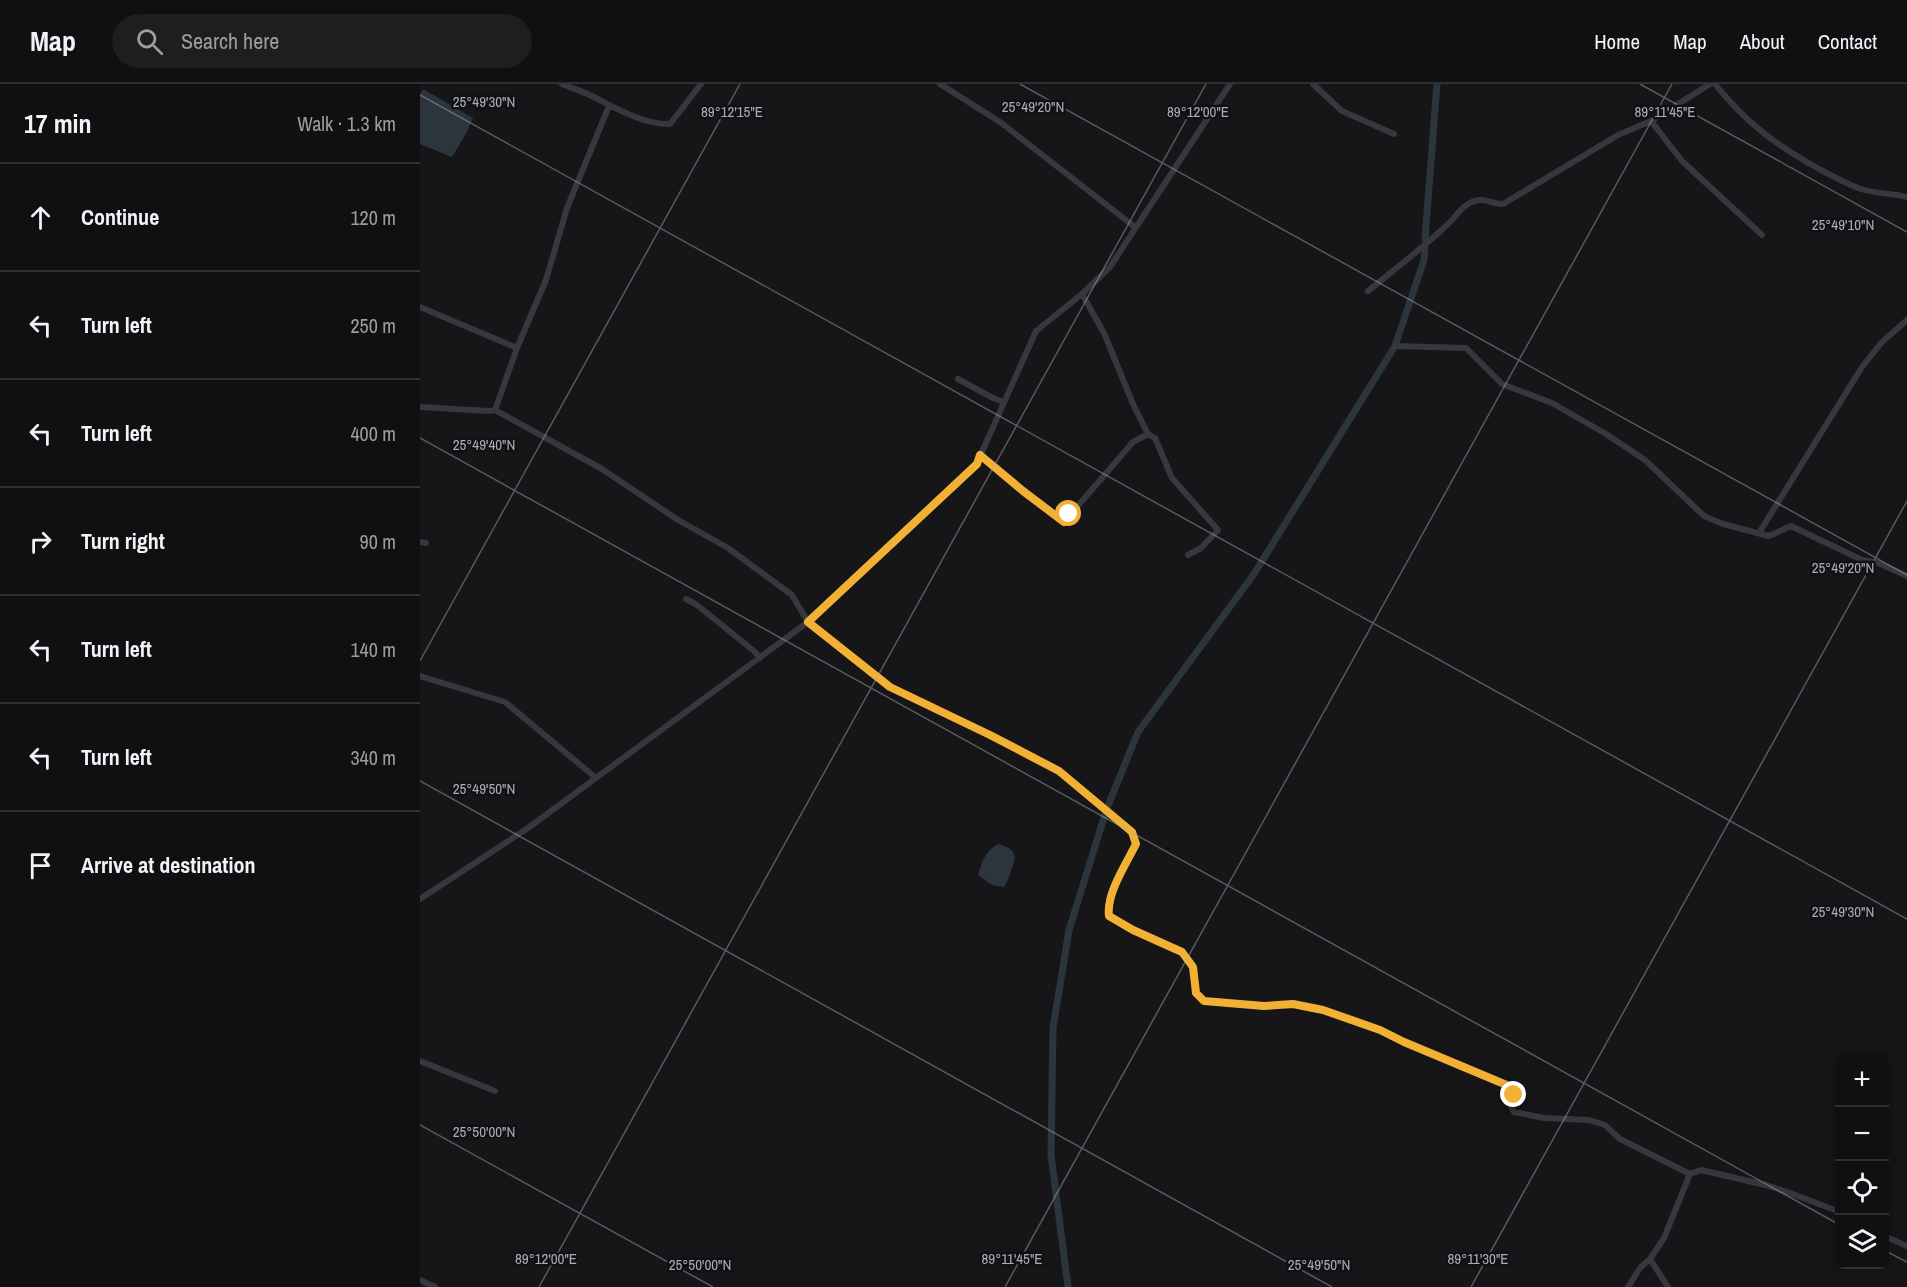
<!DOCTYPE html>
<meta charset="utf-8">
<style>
:root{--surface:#101012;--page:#1e1e20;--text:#f1f3f6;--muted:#9c9d9f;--line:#303032}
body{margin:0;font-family:"Archivo Narrow",sans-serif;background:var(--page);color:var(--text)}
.controls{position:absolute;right:18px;bottom:18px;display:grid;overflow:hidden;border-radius:9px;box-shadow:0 3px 15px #0003}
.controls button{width:54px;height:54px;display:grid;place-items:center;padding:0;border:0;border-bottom:2px solid var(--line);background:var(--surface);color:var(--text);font:30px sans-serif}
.stop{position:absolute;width:18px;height:18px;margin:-14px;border:4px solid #f2b134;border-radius:50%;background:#fff}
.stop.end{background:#f2b134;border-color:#fff;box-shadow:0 2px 6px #0008}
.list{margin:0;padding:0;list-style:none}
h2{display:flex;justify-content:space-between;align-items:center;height:78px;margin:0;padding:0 24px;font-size:26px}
h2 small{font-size:20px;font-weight:400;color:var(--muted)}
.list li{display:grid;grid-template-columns:39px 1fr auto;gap:18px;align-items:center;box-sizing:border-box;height:108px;padding:0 24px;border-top:2px solid var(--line)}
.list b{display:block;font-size:22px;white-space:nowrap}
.list em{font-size:20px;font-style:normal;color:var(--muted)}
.icon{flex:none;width:33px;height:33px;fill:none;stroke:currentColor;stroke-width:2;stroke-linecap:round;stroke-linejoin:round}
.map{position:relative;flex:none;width:1487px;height:1203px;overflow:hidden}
header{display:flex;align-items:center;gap:36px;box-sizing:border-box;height:84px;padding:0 30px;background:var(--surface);border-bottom:2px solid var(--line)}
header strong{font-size:28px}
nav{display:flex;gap:33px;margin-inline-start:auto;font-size:21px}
.search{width:420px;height:54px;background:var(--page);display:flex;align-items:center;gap:15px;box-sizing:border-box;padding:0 21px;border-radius:33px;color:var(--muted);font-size:22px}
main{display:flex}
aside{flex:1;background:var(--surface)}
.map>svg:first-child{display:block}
.water{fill:#2c353c}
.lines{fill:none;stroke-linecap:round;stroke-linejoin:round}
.canal{stroke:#2c353c;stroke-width:7}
.minor{stroke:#37383d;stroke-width:6}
.route{stroke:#f2b134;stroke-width:8}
.ticks{fill:none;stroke:#a8adb8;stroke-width:1.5;stroke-opacity:0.45}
.ticks-label{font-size:15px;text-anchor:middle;fill:#a8adb8;stroke:#111113;stroke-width:5;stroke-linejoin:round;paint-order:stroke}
</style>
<header>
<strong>Map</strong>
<div class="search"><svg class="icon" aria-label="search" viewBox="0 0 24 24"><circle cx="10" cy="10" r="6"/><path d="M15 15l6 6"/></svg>Search here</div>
<nav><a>Home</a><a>Map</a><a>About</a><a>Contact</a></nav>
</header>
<main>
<aside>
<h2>17 min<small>Walk · 1.3 km</small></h2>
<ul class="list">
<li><svg class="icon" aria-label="ahead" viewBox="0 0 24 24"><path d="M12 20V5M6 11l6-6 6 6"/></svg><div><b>Continue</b></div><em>120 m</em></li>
<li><svg class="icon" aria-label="left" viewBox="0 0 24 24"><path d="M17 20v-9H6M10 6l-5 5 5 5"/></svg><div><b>Turn left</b></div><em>250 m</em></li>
<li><svg class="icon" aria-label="left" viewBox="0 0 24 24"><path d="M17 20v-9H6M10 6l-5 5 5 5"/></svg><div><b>Turn left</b></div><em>400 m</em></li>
<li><svg class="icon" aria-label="right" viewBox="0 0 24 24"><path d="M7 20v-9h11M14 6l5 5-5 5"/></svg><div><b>Turn right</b></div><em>90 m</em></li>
<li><svg class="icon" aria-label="left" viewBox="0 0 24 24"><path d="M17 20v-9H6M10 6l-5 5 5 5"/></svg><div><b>Turn left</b></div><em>140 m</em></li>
<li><svg class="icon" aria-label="left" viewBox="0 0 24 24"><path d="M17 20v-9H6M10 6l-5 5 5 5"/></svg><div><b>Turn left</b></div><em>340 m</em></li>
<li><svg class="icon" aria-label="arrive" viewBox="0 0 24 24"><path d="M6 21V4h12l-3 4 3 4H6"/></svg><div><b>Arrive at destination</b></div></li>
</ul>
</aside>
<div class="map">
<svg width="1487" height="1203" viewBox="0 0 1487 1203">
<rect width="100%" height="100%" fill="#161618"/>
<path class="water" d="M3,5L53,34L47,48L32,73L0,60V11Z
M578,760C593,764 598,769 592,784C590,791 588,797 584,803L572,801L558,791C562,778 565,767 578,760Z"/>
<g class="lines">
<path class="canal" d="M1005,155L1017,0
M648,1203L631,1071L633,944L649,846L687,724L718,648L834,490L975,262L1004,176L1005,164"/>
<path class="minor" d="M142,0C152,4 164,8 174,13C195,24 225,41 250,40L281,0
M520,0L580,38L715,143
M893,0L922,27L974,50
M1295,0C1326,39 1356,61 1399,85C1413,92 1426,100 1441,105C1456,110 1472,109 1487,113
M1231,37L1262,77L1342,151
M948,207C975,185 1003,164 1028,140C1036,133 1041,122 1052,118C1064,112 1072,121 1083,120L1198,51L1231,37L1290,0
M662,210L684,249L713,320L728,350L735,354L752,394L798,446L781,464L768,471
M0,223L97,264
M975,262L1046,264L1082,300L1132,319L1186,350L1225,376L1284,432L1303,440L1349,452L1371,442L1442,476L1458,479L1487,492
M538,295L573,314L584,318
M0,323L69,327L75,326L182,385L258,436L308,464L372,511L388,538L470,603L570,651L639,687L712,748L716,760C707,780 686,810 689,832L713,846L762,868L773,883L776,909L784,917L844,922L873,920L903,926L937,937L1089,1002L1094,1011L1091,1023L1094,1028L1124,1034L1169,1036L1185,1041L1200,1055L1270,1090
M75,326L97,264L126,196L147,124L189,22
M560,371L644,438L713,358L728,350
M1339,449L1442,283L1462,258L1487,236
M0,458L6,459
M266,515L277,521L334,567L340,574
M0,592L85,618L176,694
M0,815L108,744L388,538L557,379L616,247L662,210L690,183L810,0
M0,977L75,1007
M1464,1152L1487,1162
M1230,1175L1248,1203
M0,1196L15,1203
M1208,1203L1220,1184L1230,1175L1244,1154L1270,1090L1281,1086L1346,1101L1370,1109L1420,1128"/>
</g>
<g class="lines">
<path class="route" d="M649,430L644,438L603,407L560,371L557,380L388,538L470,603L570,651L639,687L712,748L716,760C706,780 686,810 689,832L713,846L762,868L773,883L776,909L784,917L844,922L873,920L903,926L960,946L984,958L1089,1002L1094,1011"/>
</g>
<path class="ticks" d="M600,0L1487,491M1220,0L1487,148M0,11L1487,835M0,354L1420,1141M0,577L320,0M0,697L912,1203M0,1041L293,1203M1464,1166L1487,1178M119,1203L786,0M585,1203L1252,0M1051,1203L1487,417"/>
<g class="ticks-label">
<text x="64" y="23">25°49'30"N</text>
<text x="613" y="28">25°49'20"N</text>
<text x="312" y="33">89°12'15"E</text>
<text x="778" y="33">89°12'00"E</text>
<text x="1245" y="33">89°11'45"E</text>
<text x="1423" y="146">25°49'10"N</text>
<text x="64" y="366">25°49'40"N</text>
<text x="1423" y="489">25°49'20"N</text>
<text x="64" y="710">25°49'50"N</text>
<text x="1423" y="833">25°49'30"N</text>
<text x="64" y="1053">25°50'00"N</text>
<text x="126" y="1180">89°12'00"E</text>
<text x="592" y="1180">89°11'45"E</text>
<text x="1058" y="1180">89°11'30"E</text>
<text x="280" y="1186">25°50'00"N</text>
<text x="899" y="1186">25°49'50"N</text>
</g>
</svg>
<div class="controls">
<button>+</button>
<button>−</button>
<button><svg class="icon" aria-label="locate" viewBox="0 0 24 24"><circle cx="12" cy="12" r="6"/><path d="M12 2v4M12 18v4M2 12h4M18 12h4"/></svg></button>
<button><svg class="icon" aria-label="layers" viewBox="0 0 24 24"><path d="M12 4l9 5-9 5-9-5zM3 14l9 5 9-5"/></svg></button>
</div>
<div class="stop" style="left:649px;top:430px"></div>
<div class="stop end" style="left:1094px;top:1011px"></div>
</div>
</main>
